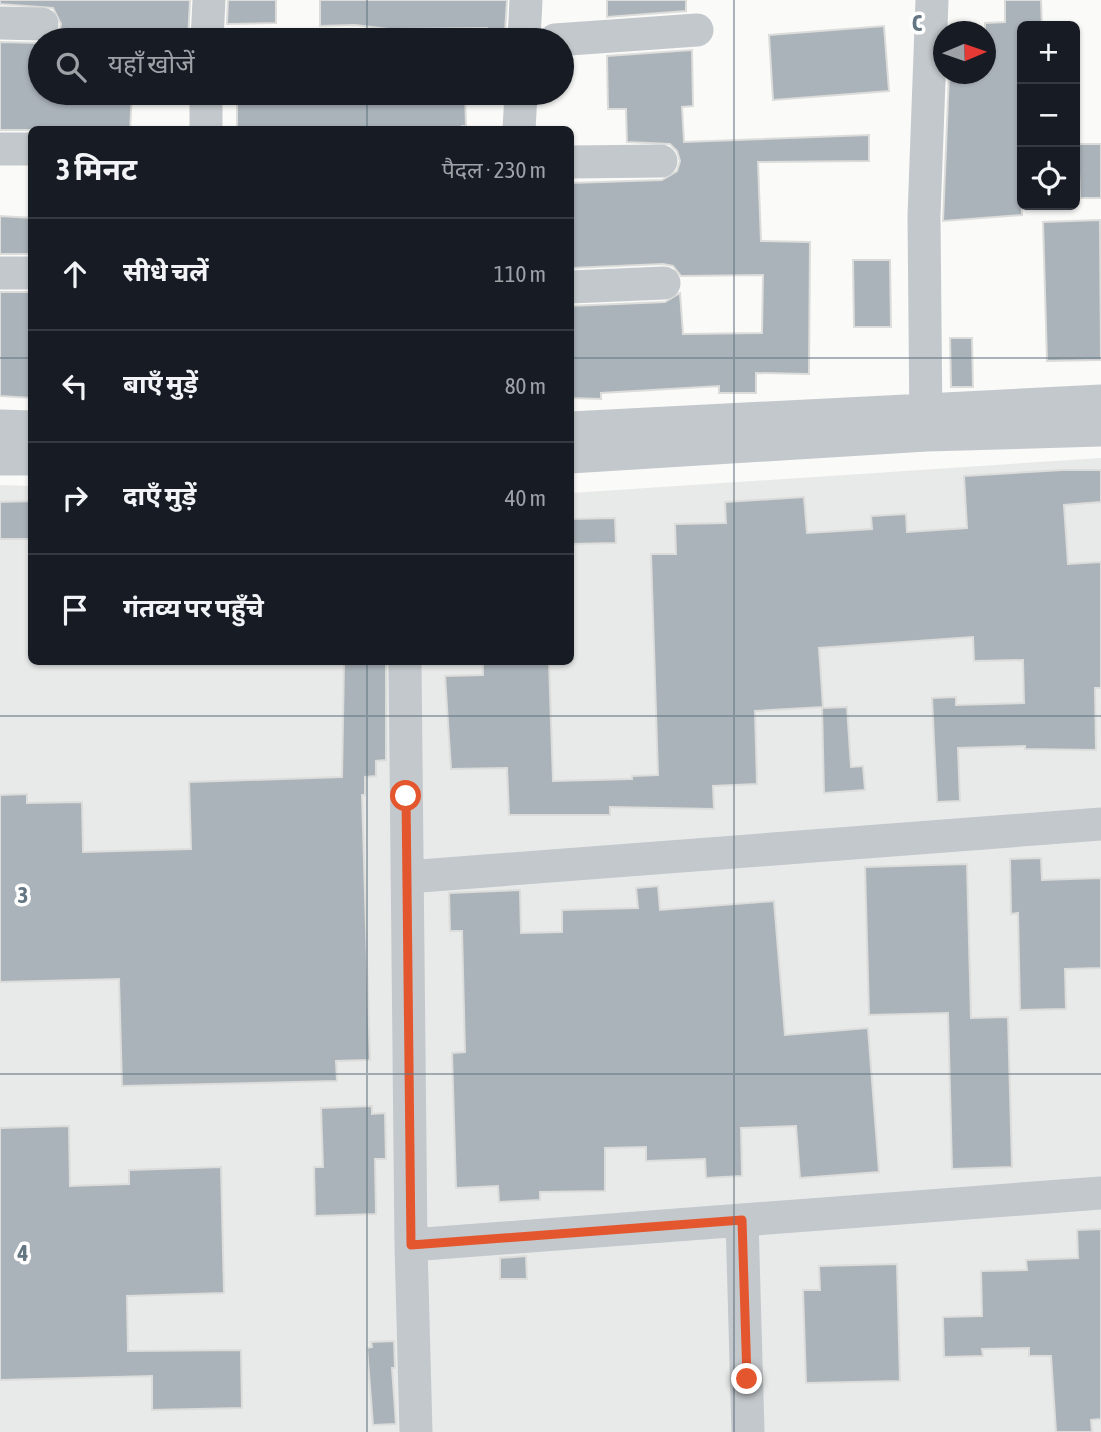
<!DOCTYPE html>
<html lang="hi">
<meta charset="utf-8">
<style>
:root{--surface:#171b24;--page:#20242c;--text:#f1f3f6;--muted:#9ea1a6;--line:#363941}
body{margin:0;font-family:"Asap Condensed","Noto Sans Devanagari",sans-serif;background:var(--page);color:var(--text)}
.controls{position:absolute;right:21px;top:21px;display:grid;overflow:hidden;border-radius:10px;box-shadow:0 2px 5px #0004}
.controls button{width:63px;height:63px;display:grid;place-items:center;padding:0;border:0;border-bottom:2px solid var(--line);background:var(--surface);color:var(--text);font:35px sans-serif}
.compass{position:absolute;left:933px;top:21px;width:63px;height:63px;border-radius:50%;background:var(--surface);box-shadow:0 2px 5px #0004;rotate:88deg}
.stop{position:absolute;width:21px;height:21px;margin:-16px;border:5px solid #e4572e;border-radius:50%;background:#fff}
.stop.end{background:#e4572e;border-color:#fff;box-shadow:0 2px 7px #0008}
.list{margin:0;padding:0;list-style:none}
h2{display:flex;justify-content:space-between;align-items:center;height:91px;margin:0;padding:0 28px;font-size:30px}
h2 small{font-size:23px;font-weight:400;color:var(--muted)}
.list li{display:grid;grid-template-columns:46px 1fr auto;gap:21px;align-items:center;box-sizing:border-box;height:112px;padding:0 28px;border-top:2px solid var(--line)}
.list b{display:block;font-size:26px;white-space:nowrap}
.list em{font-size:23px;font-style:normal;color:var(--muted)}
.icon{flex:none;width:38px;height:38px;fill:none;stroke:currentColor;stroke-width:2;stroke-linecap:round;stroke-linejoin:round}
.map{position:relative;flex:none;width:1101px;height:1432px;overflow:hidden}
.search{position:absolute;background:var(--surface);box-shadow:0 2px 5px #0004;left:28px;top:28px;width:546px;height:77px;display:flex;align-items:center;gap:18px;box-sizing:border-box;padding:0 24px;border-radius:38px;color:var(--muted);font-size:26px}
.panel{position:absolute;background:var(--surface);box-shadow:0 2px 5px #0004;left:28px;top:126px;width:546px;height:539px;border-radius:10px}
.map>svg:first-child{display:block}
.built{fill:#e8e9e9}
.building{fill:#aab3b9;stroke:#dcdcda;stroke-width:2}
.lines{fill:none;stroke-linecap:round;stroke-linejoin:round}
.minor{stroke:#c3c8cc;stroke-width:33}
.route{stroke:#e4572e;stroke-width:9}
.grid{fill:none;stroke:#657683;stroke-width:2;stroke-opacity:0.55}
.grid-label{font-size:23px;text-anchor:middle;font-weight:bold;fill:#657683;stroke:#fff;stroke-width:7;stroke-linejoin:round;paint-order:stroke}
</style>
<div class="map">
<svg width="1101" height="1432" viewBox="0 0 1101 1432">
<rect width="100%" height="100%" fill="#fafaf8"/>
<path class="built" d="M1101,458V1432H0V485L31,486L32,662H570L571,493Z"/>
<path class="building" d="M0,0H190L188,40H52L59,33L61,24L53,8L0,4Z
M228,0H276V23L227,24Z
M320,0H507L505,33L487,34V28L389,29L355,25L320,26Z
M607,0H686V11L607,17Z
M1005,0H1041L1042,26H1022V215L943,221L949,74H985V23L1005,22Z
M884,26L889,91L773,100L769,35Z
M0,42L40,43V93H132L130,130H0Z
M692,50L693,106L682,107L684,142L869,135V161L758,162L761,241L810,242L809,374L756,373V393H719V386L601,393V399L570,398V306L665,302L680,293L683,334L762,333L763,275L681,276L673,266L663,264L570,268V183L662,180L677,171L680,161L677,151L670,144L627,142L626,109H608L607,56Z
M306,93H465L466,126H462V130H237V97L306,96Z
M1078,144H1101V198H1080Z
M0,216L32,218V254H0Z
M1100,220L1101,360L1047,361L1043,222Z
M853,260H890L891,327H854Z
M0,292H32V398L0,396Z
M950,338H972L973,387H951Z
M1062,470H1101V502L1064,505L1068,564L1101,562V688H1095L1096,750L1025,749V746L958,748L960,801L937,802L932,698L956,697V705L1024,703L1023,660L974,661L973,637L819,648L823,707L755,711L757,784L713,786L714,809L610,807V815H509L507,768L451,769L445,676L483,675V662H549L553,781L632,779V776L658,775L651,554H676L675,524L726,523L725,502L804,497L807,533L872,529L871,516L906,514L907,532L967,528L964,476Z
M32,501V539H0V502Z
M615,518L616,543L570,544V519Z
M344,662H386V760L376,761V776L365,777V795H362L370,1060L336,1061L337,1081L122,1086L119,979L0,982V795L27,794V803L82,802L83,852L191,849L189,782L342,777Z
M847,707L851,767L863,766L865,790L824,793L822,708Z
M1041,858L1042,880L1101,878V968L1065,969L1066,1009L1020,1010L1018,913L1011,914L1010,859Z
M967,864L971,1018L1008,1017L1012,1167L952,1169L948,1013L869,1015L865,867Z
M658,886L660,910L774,901L785,1035L868,1028L879,1172L800,1178L796,1126L741,1128L742,1176L706,1178L705,1159L646,1161V1147L605,1148V1191L540,1192V1200L499,1202L498,1186L456,1188L452,1053L465,1052L462,931H450L449,893L520,890L521,933L562,932V910L638,908L636,888Z
M372,1106V1114L385,1113L386,1159H375L376,1214L315,1216L314,1167H323L321,1108Z
M69,1126L70,1186L129,1184V1170L221,1167L224,1293L127,1296L128,1351L241,1350L242,1408L152,1410V1376L0,1380V1128Z
M1101,1229V1419L1091,1420L1092,1432H1056L1051,1356H1029V1348L982,1349L983,1356L944,1357L943,1317L982,1316L981,1271L1027,1270L1026,1260L1078,1258L1077,1230Z
M526,1256L527,1279H500V1258Z
M897,1264L900,1381L806,1383L803,1290H820L819,1266Z
M394,1341L395,1368H392L396,1424L373,1425L367,1348L372,1347L371,1342Z"/>
<g class="lines">
<path class="minor" d="M0,23L42,24
M207,40L209,0
M524,40L526,0
M555,40L697,30
M206,130V93
M519,130L521,93
M0,149H30
M570,162L661,161
M0,273H32
M570,287L664,283
M0,426L32,427
M570,428L1101,401
M926,429L924,216L932,0
M570,457L926,435L1101,430
M0,459H32
M405,662L411,1245L416,1432
M407,877L1101,824
M742,1220L748,1432
M411,1245L1101,1193"/>
</g>
<g class="lines">
<path class="route" d="M406,796L411,1245L742,1220L747,1379"/>
</g>
<path class="grid" d="M367,0V40M734,0V1432M367,93V130M0,358H32M570,358H1101M367,662V1432M0,716H1101M0,1074H1101"/>
<g class="grid-label">
<text x="917" y="31">C</text>
<text x="23" y="903">3</text>
<text x="23" y="1261">4</text>
</g>
</svg>
<div class="controls">
<button>+</button>
<button>−</button>
<button><svg class="icon" aria-label="locate" viewBox="0 0 24 24"><circle cx="12" cy="12" r="6"/><path d="M12 2v4M12 18v4M2 12h4M18 12h4"/></svg></button>
</div>
<svg class="compass" viewBox="-18 -18 36 36"><path d="M0-13l5 13h-10z" fill="#e53935"/><path d="M0 13l5-13h-10z" fill="#9ea1a6"/></svg>
<div class="stop" style="left:406px;top:796px"></div>
<div class="stop end" style="left:747px;top:1379px"></div>
<div class="search"><svg class="icon" aria-label="search" viewBox="0 0 24 24"><circle cx="10" cy="10" r="6"/><path d="M15 15l6 6"/></svg>यहाँ खोजें</div>
<section class="panel">
<h2>3 मिनट<small>पैदल · 230 m</small></h2>
<ul class="list">
<li><svg class="icon" aria-label="ahead" viewBox="0 0 24 24"><path d="M12 20V5M6 11l6-6 6 6"/></svg><div><b>सीधे चलें</b></div><em>110 m</em></li>
<li><svg class="icon" aria-label="left" viewBox="0 0 24 24"><path d="M17 20v-9H6M10 6l-5 5 5 5"/></svg><div><b>बाएँ मुड़ें</b></div><em>80 m</em></li>
<li><svg class="icon" aria-label="right" viewBox="0 0 24 24"><path d="M7 20v-9h11M14 6l5 5-5 5"/></svg><div><b>दाएँ मुड़ें</b></div><em>40 m</em></li>
<li><svg class="icon" aria-label="arrive" viewBox="0 0 24 24"><path d="M6 21V4h12l-3 4 3 4H6"/></svg><div><b>गंतव्य पर पहुँचे</b></div></li>
</ul>
</section>
</div>
